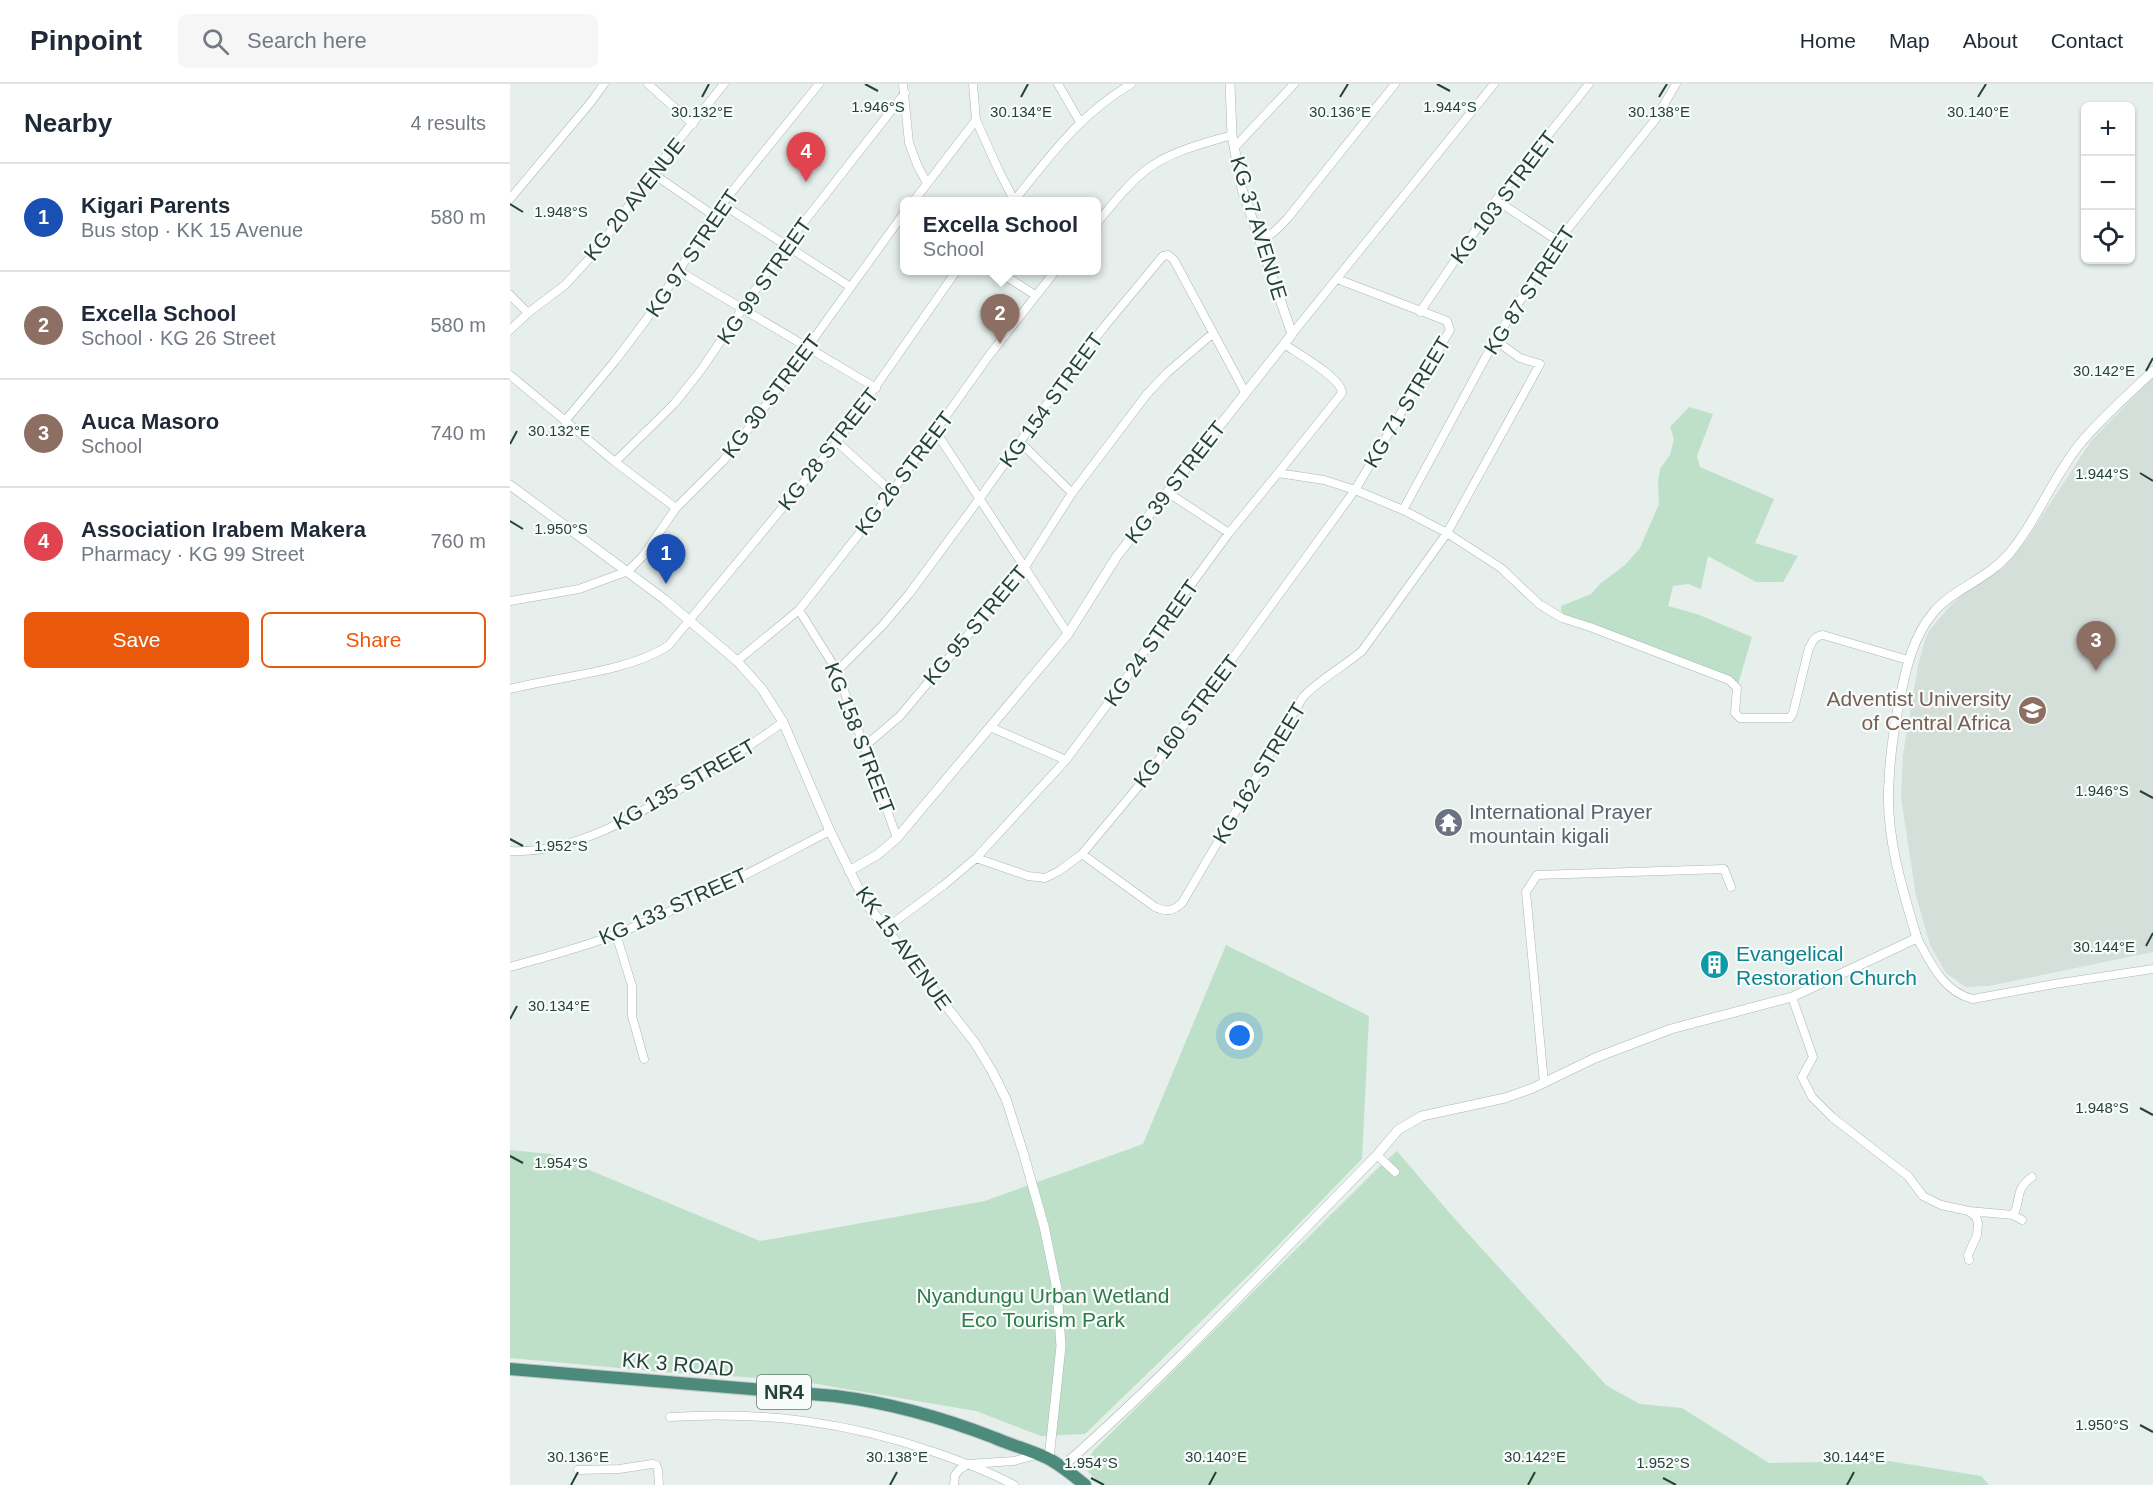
<!DOCTYPE html>
<meta charset="utf-8">
<style>
:root{--surface:#fff;--page:#f6f6f7;--text:#1f2937;--muted:#747a83;--line:#e0e1e3;--accent:#ea580c}
body{margin:0;font-family:Arial,sans-serif;background:var(--page);color:var(--text)}
.controls{position:absolute;right:18px;top:18px;display:grid;overflow:hidden;border-radius:9px;box-shadow:0 2px 4px #0004}
.controls button{width:54px;height:54px;display:grid;place-items:center;padding:0;border:0;border-bottom:2px solid var(--line);background:var(--surface);color:var(--text);font:30px sans-serif}
.you{position:absolute;left:730px;top:952px;width:21px;height:21px;margin:-15px;border:4px solid #fff;border-radius:50%;background:#1a73e8;box-shadow:0 0 0 9px #1a73e833}
.badge{display:grid;place-items:center;width:39px;height:39px;border-radius:50%;background:var(--accent);color:#fff;font-size:20px;font-weight:700}
.pin{position:absolute;translate:-50% -50px;filter:drop-shadow(0 2px 3px #0008)}
.pin::after{content:'';position:absolute;top:32px;width:21px;height:18px;background:inherit;clip-path:polygon(0 0,100% 0,50% 100%)}
.popup{position:absolute;left:390px;top:113px;width:201px;height:78px;box-sizing:border-box;display:grid;place-content:center;border-radius:9px;background:var(--surface);filter:drop-shadow(0 2px 4px #0005);font-size:20px;white-space:nowrap;color:var(--muted)}
.popup b{font-size:22px;color:var(--text)}
.popup::after{content:'';position:absolute;left:50%;top:100%;margin-left:-12px;border:12px solid transparent;border-top-color:var(--surface)}
.list{margin:0;padding:0;list-style:none}
h2{display:flex;justify-content:space-between;align-items:center;height:78px;margin:0;padding:0 24px;font-size:26px}
h2 small{font-size:20px;font-weight:400;color:var(--muted)}
.list li{display:grid;grid-template-columns:39px 1fr auto;gap:18px;align-items:center;box-sizing:border-box;height:108px;padding:0 24px;border-top:2px solid var(--line)}
.list b{display:block;font-size:22px;white-space:nowrap}
.list p{margin:0;font-size:20px;white-space:nowrap;color:var(--muted)}
.list em{font-size:20px;font-style:normal;color:var(--muted)}
.actions{display:flex;gap:12px;padding:18px 24px}
.actions a{flex:1;padding:14px 0;border:2px solid var(--accent);border-radius:9px;text-align:center;font-size:21px;color:var(--accent)}
.actions .main{background:var(--accent);color:#fff}
.icon{flex:none;width:33px;height:33px;fill:none;stroke:currentColor;stroke-width:2;stroke-linecap:round;stroke-linejoin:round}
.map{position:relative;flex:none;width:1643px;height:1401px;overflow:hidden}
header{display:flex;align-items:center;gap:36px;box-sizing:border-box;height:84px;padding:0 30px;background:var(--surface);border-bottom:2px solid var(--line)}
header strong{font-size:28px}
nav{display:flex;gap:33px;margin-inline-start:auto;font-size:21px}
.search{width:420px;height:54px;background:var(--page);display:flex;align-items:center;gap:15px;box-sizing:border-box;padding:0 21px;border-radius:9px;color:var(--muted);font-size:22px}
main{display:flex}
aside{flex:1;background:var(--surface)}
.map>svg:first-child{display:block}
.built{fill:#d4dfda}
.green{fill:#bfe0c8}
.lines{fill:none;stroke-linecap:round;stroke-linejoin:round}
.minor-casing{stroke:#a8b8b2;stroke-width:9}
.tertiary-casing{stroke:#a8b8b2;stroke-width:10}
.trunk-casing{stroke:#c2cac8;stroke-width:14}
.minor{stroke:#fff;stroke-width:8}
.tertiary{stroke:#fff;stroke-width:9}
.trunk{stroke:#4c8a7c;stroke-width:12}
.ticks{fill:none;stroke:#24423a;stroke-width:2}
.labels{text-anchor:middle;dominant-baseline:central;stroke-width:4.5;stroke-linejoin:round;paint-order:stroke}
.shield{fill:#f7fbf9;stroke:#637a73;stroke-width:1.5}
.shield-label{font-size:20px;font-weight:bold;fill:#24423a}
.street-label{font-size:21px;fill:#24423a;stroke:#f7fbf9}
.education-label{font-size:21px;fill:#785e54;stroke:#f7fbf9;text-anchor:end}
.worship-label{font-size:21px;fill:#5b616d;stroke:#f7fbf9;text-anchor:start}
.culture-label{font-size:21px;fill:#0d838f;stroke:#f7fbf9;text-anchor:start}
.park-label{font-size:21px;fill:#2d7a4b;stroke:#f7fbf9}
.ticks-label{font-size:15px;text-anchor:middle;fill:#24423a;stroke:#f7fbf9;stroke-width:4.5;stroke-linejoin:round;paint-order:stroke}
</style>
<header>
<strong>Pinpoint</strong>
<div class="search"><svg class="icon" aria-label="search" viewBox="0 0 24 24"><circle cx="10" cy="10" r="6"/><path d="M15 15l6 6"/></svg>Search here</div>
<nav><a>Home</a><a>Map</a><a>About</a><a>Contact</a></nav>
</header>
<main>
<aside>
<h2>Nearby<small>4 results</small></h2>
<ul class="list">
<li><span class="badge" style="background:#1a4fb4">1</span><div><b>Kigari Parents</b><p>Bus stop · KK 15 Avenue</p></div><em>580 m</em></li>
<li><span class="badge" style="background:#8d6e63">2</span><div><b>Excella School</b><p>School · KG 26 Street</p></div><em>580 m</em></li>
<li><span class="badge" style="background:#8d6e63">3</span><div><b>Auca Masoro</b><p>School</p></div><em>740 m</em></li>
<li><span class="badge" style="background:#e0444e">4</span><div><b>Association Irabem Makera</b><p>Pharmacy · KG 99 Street</p></div><em>760 m</em></li>
</ul>
<div class="actions"><a class="main">Save</a><a>Share</a></div>
</aside>
<div class="map">
<svg width="1643" height="1401" viewBox="0 0 1643 1401">
<rect width="100%" height="100%" fill="#e6efeb"/>
<path class="built" d="M1643,293V868L1479,902L1456,903L1436,889L1420,861L1406,812L1391,713L1393,670L1408,582L1415,556L1419,547L1438,524L1454,509L1494,483L1515,458L1581,357Z"/>
<path class="green" d="M1179,323L1203,330L1187,372L1190,383L1264,415L1245,459L1288,472L1273,498H1246L1198,472L1191,505L1178,500L1163,502L1158,522L1187,530L1242,553L1227,604L1219,596L1052,534L1051,522L1081,510L1091,499L1115,481L1130,464L1149,420L1148,398L1150,385L1160,371L1164,355L1160,343Z
M716,861L859,932L852,1075L746,1184L575,1350L531,1352L466,1327L283,1296L152,1288L0,1274V1066L41,1070L250,1157L475,1117L633,1060Z
M887,1067L943,1133L1097,1302L1130,1320L1172,1324L1259,1379L1379,1377L1471,1392L1479,1401H593L578,1388L576,1379L584,1366L869,1083Z"/>
<g class="lines">
<defs>
<path id="minor" d="M138,0L183,40
M393,0L399,59L408,83L417,99
M463,0L466,36L489,87L504,116
M548,0L570,38
M724,64L784,0
M142,89L203,131
M0,115L81,18L94,0
M986,116L1048,157
M403,118L466,36
M503,118C541,71 569,31 621,0
M212,120L339,202
M586,140C602,121 617,101 636,86C660,67 693,60 722,51
M750,158L765,147L777,135L885,0
M486,186L525,211
M169,187L366,304
M0,211L18,229
M910,228L986,116L1079,0
M0,246L18,229L55,201L88,165L142,89L214,0
M782,250L984,0
M0,291L105,378L166,424
M55,337L105,277L136,236L169,187L203,131L309,0
M426,348L558,550
M327,358L382,408
M510,358L562,409
M105,378L164,320L191,286L275,162L395,9
M768,389L832,309C832,294 787,269 774,260
M657,408L719,449
M893,426L985,256L1048,157L1145,36L1166,0
M0,517L69,505L118,487L133,472L166,424L213,377L243,339L394,129
M289,526L327,587L387,754
M227,577L289,526L382,408L478,273L546,186
M327,587L372,542L399,510L470,414L554,296L594,243L653,172L658,171L664,176L735,308
M0,605C50,592 115,589 158,562L327,358L447,186
M480,643L556,676
M355,662L390,632L515,483L562,409L637,310L658,288L702,250
M0,767C67,770 130,729 185,696C216,677 245,659 273,638
M572,770L645,823C656,828 662,828 672,819L793,613C810,595 833,583 852,567L937,449L1030,280L1010,274L985,256
M466,774L518,792L535,794L549,787L572,770L637,692L845,406L940,246L937,237L827,195
M375,845L434,801L466,774L556,676L605,610L672,513L719,449L768,389L814,396L845,406L893,426L937,449L991,484L1029,520L1052,534L1080,543L1219,596L1227,604L1225,629L1230,634H1280L1283,629L1299,564C1303,557 1304,552 1313,551L1398,576
M106,850L122,902V932L134,975
M1407,854C1421,879 1433,908 1463,915L1544,900L1643,885
M0,883C34,873 68,865 101,852C177,823 248,784 320,747
M1282,913L1303,973L1292,993L1302,1013L1322,1033L1398,1092L1413,1112L1431,1121L1459,1127L1466,1133L1468,1139L1467,1151L1458,1171L1459,1176
M1034,999L1016,808L1027,791L1214,785L1221,803
M867,1071L885,1088
M1459,1127L1503,1131C1512,1117 1503,1107 1522,1093
M1503,1131L1512,1136
M160,1333C255,1327 338,1338 427,1369C453,1378 480,1388 504,1401
M68,1386L109,1385L142,1380L146,1381L148,1386L149,1401
M444,1401L445,1391L450,1385L458,1380L504,1377L526,1371"/>
<path id="tertiary" d="M0,401L154,515L227,577L252,605L273,638L320,747L355,818L465,959L482,987L496,1015L513,1068L534,1142L547,1205L551,1262L539,1375
M339,787L367,771L387,754L558,550L607,472L782,250L732,105L722,51L720,0
M552,1383C663,1286 763,1176 867,1071L888,1046L912,1032L995,1014L1023,1004L1085,974L1161,945L1282,913L1407,854C1392,805 1375,750 1379,698C1380,668 1385,638 1391,609C1397,580 1404,552 1423,529C1443,505 1477,495 1498,471C1526,438 1542,395 1569,361C1591,334 1618,311 1643,287"/>
<path id="trunk" d="M0,1285L325,1312C382,1319 431,1333 485,1354C503,1362 524,1367 541,1376C553,1383 564,1392 575,1401"/>
</defs>
<use href="#minor" class="minor-casing"/>
<use href="#tertiary" class="tertiary-casing"/>
<use href="#trunk" class="trunk-casing"/>
<use href="#minor" class="minor"/>
<use href="#tertiary" class="tertiary"/>
<use href="#trunk" class="trunk"/>
</g>
<path class="ticks" d="M355,0L368,7M927,0L940,7M192,13L199,0M511,13L518,0M830,13L838,0M1149,13L1157,0M1468,13L1476,0M0,120L13,128M1636,287L1643,274M0,360L7,347M1630,389L1643,397M0,437L13,445M1630,707L1643,714M0,755L13,762M1636,862L1643,849M0,935L7,922M1630,1024L1643,1031M0,1072L13,1079M1630,1341L1643,1348M581,1394L594,1401M1153,1394L1166,1401M61,1401L68,1388M380,1401L387,1388M699,1401L706,1388M1018,1401L1025,1388M1337,1401L1344,1388"/>
<defs>
<symbol id="university-disc" viewBox="-11 -11 22 22"><circle r="9.5" fill="#8d6e63" stroke="#f7fbf9"/><path d="M0-5L7-2L0 1L-7-2ZM-4 1L0 2.5L4 1V4Q0 6-4 4Z" fill="#fff"/></symbol>
<symbol id="temple-disc" viewBox="-11 -11 22 22"><circle r="9.5" fill="#6b7280" stroke="#f7fbf9"/><path d="M0-6L5-2H3V0L6.5 2.5H4V6H1.5V3h-3V6H-4V2.5H-6.5L-3 0V-2H-5Z" fill="#fff"/></symbol>
<symbol id="building-disc" viewBox="-11 -11 22 22"><circle r="9.5" fill="#0f9aa8" stroke="#f7fbf9"/><path d="M-4-6H4V6H1V3H-1V6H-4ZM-2.5-4.3h1.7v1.8h-1.7ZM.8-4.3h1.7v1.8H.8ZM-2.5-1h1.7V.8h-1.7ZM.8-1h1.7V.8H.8Z" fill="#fff"/></symbol>
</defs>
<g fill-rule="evenodd">
<use href="#university-disc" x="1506" y="610" width="33" height="33"/>
<use href="#temple-disc" x="922" y="722" width="33" height="33"/>
<use href="#building-disc" x="1188" y="864" width="33" height="33"/>
</g>
<g class="labels">
<rect class="shield" x="247" y="1291" width="54" height="34" rx="4.5"/>
<g class="shield-label">
<text x="274" y="1308">NR4</text>
</g>
<g class="street-label">
<text transform="translate(993 113) rotate(-53)">KG 103 STREET</text>
<text transform="translate(124 115) rotate(-52)">KG 20 AVENUE</text>
<text transform="translate(749 144) rotate(73)">KG 37 AVENUE</text>
<text transform="translate(182 169) rotate(-56)">KG 97 STREET</text>
<text transform="translate(254 197) rotate(-55)">KG 99 STREET</text>
<text transform="translate(1019 206) rotate(-57)">KG 87 STREET</text>
<text transform="translate(261 312) rotate(-53)">KG 30 STREET</text>
<text transform="translate(541 316) rotate(-54)">KG 154 STREET</text>
<text transform="translate(897 318) rotate(-59)">KG 71 STREET</text>
<text transform="translate(318 365) rotate(-52)">KG 28 STREET</text>
<text transform="translate(394 389) rotate(-53)">KG 26 STREET</text>
<text transform="translate(665 398) rotate(-52)">KG 39 STREET</text>
<text transform="translate(465 541) rotate(-50)">KG 95 STREET</text>
<text transform="translate(641 559) rotate(-55)">KG 24 STREET</text>
<text transform="translate(676 637) rotate(-53)">KG 160 STREET</text>
<text transform="translate(350 654) rotate(69)">KG 158 STREET</text>
<text transform="translate(749 689) rotate(-59)">KG 162 STREET</text>
<text transform="translate(174 700) rotate(-30)">KG 135 STREET</text>
<text transform="translate(163 822) rotate(-24)">KG 133 STREET</text>
<text transform="translate(394 864) rotate(54)">KK 15 AVENUE</text>
<text transform="translate(168 1280) rotate(5)">KK 3 ROAD</text>
</g>
<g class="education-label">
<text x="1501" y="614">Adventist University<tspan x="1501" dy="24">of Central Africa</tspan></text>
</g>
<g class="worship-label">
<text x="959" y="727">International Prayer<tspan x="959" dy="24">mountain kigali</tspan></text>
</g>
<g class="culture-label">
<text x="1226" y="869">Evangelical<tspan x="1226" dy="24">Restoration Church</tspan></text>
</g>
<g class="park-label">
<text x="533" y="1211">Nyandungu Urban Wetland<tspan x="533" dy="24">Eco Tourism Park</tspan></text>
</g>
</g>
<g class="ticks-label">
<text x="368" y="28">1.946°S</text>
<text x="940" y="28">1.944°S</text>
<text x="192" y="33">30.132°E</text>
<text x="511" y="33">30.134°E</text>
<text x="830" y="33">30.136°E</text>
<text x="1149" y="33">30.138°E</text>
<text x="1468" y="33">30.140°E</text>
<text x="51" y="133">1.948°S</text>
<text x="1594" y="292">30.142°E</text>
<text x="49" y="352">30.132°E</text>
<text x="1592" y="395">1.944°S</text>
<text x="51" y="450">1.950°S</text>
<text x="1592" y="712">1.946°S</text>
<text x="51" y="767">1.952°S</text>
<text x="1594" y="868">30.144°E</text>
<text x="49" y="927">30.134°E</text>
<text x="1592" y="1029">1.948°S</text>
<text x="51" y="1084">1.954°S</text>
<text x="1592" y="1346">1.950°S</text>
<text x="68" y="1378">30.136°E</text>
<text x="387" y="1378">30.138°E</text>
<text x="706" y="1378">30.140°E</text>
<text x="1025" y="1378">30.142°E</text>
<text x="1344" y="1378">30.144°E</text>
<text x="581" y="1384">1.954°S</text>
<text x="1153" y="1384">1.952°S</text>
</g>
</svg>
<div class="controls">
<button>+</button>
<button>−</button>
<button><svg class="icon" aria-label="locate" viewBox="0 0 24 24"><circle cx="12" cy="12" r="6"/><path d="M12 2v4M12 18v4M2 12h4M18 12h4"/></svg></button>
</div>
<div class="you"></div>
<div class="pin badge" style="left:156px;top:500px;background:#1a4fb4">1</div>
<div class="pin badge" style="left:490px;top:260px;background:#8d6e63">2</div>
<div class="popup"><b>Excella School</b>School</div>
<div class="pin badge" style="left:1586px;top:587px;background:#8d6e63">3</div>
<div class="pin badge" style="left:296px;top:98px;background:#e0444e">4</div>
</div>
</main>
